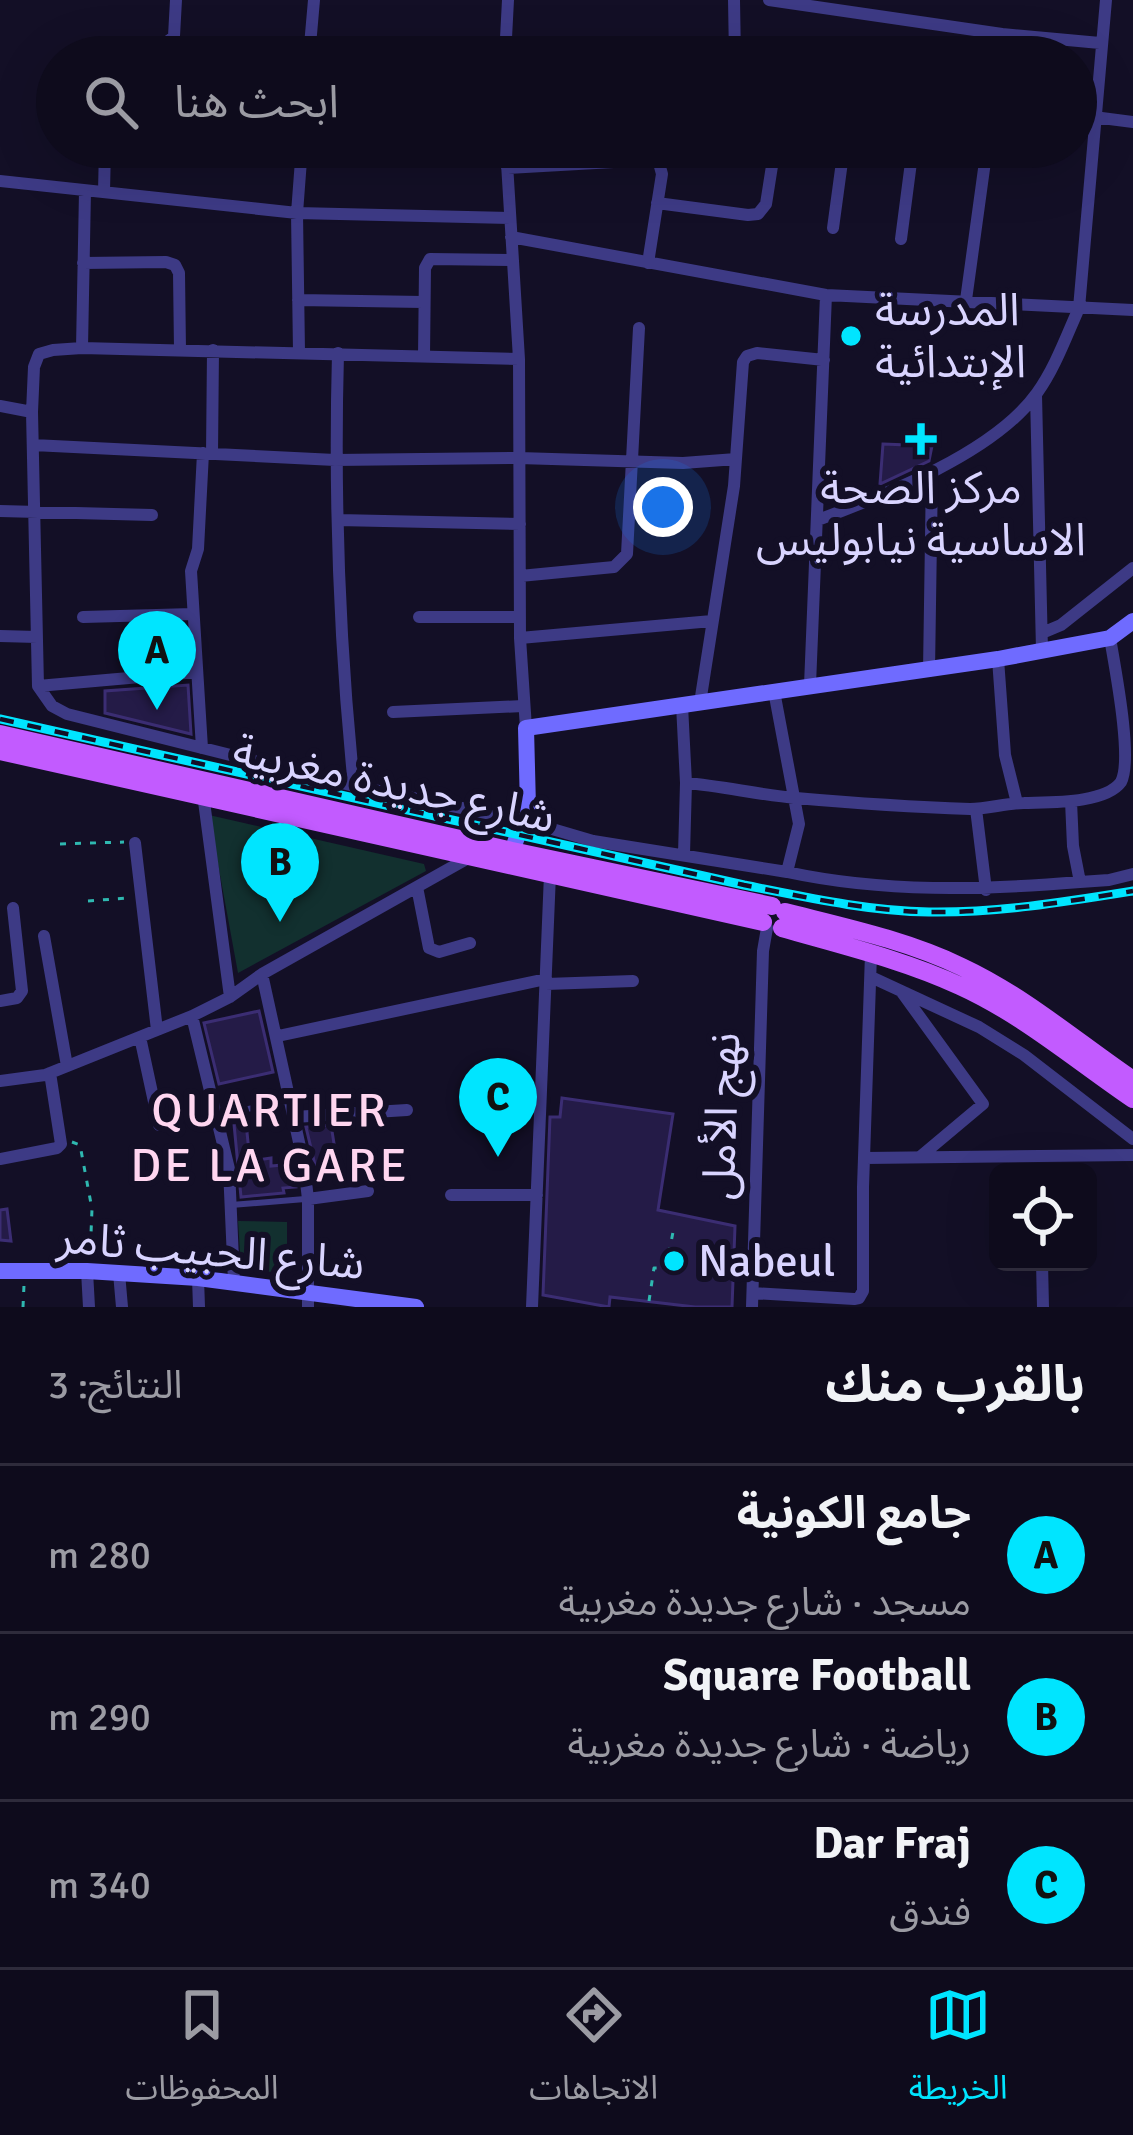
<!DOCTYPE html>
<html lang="ar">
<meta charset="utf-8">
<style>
:root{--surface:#0e0b1c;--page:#171425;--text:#f1f3f6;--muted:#9b9ba3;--line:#2e2b3b;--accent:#00e5ff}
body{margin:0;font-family:Signika,"Noto Sans Arabic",sans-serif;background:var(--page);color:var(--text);direction:rtl}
.controls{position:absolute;right:36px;bottom:36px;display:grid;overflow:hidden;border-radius:18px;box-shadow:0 12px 48px #0002}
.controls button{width:108px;height:108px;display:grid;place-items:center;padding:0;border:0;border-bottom:3px solid var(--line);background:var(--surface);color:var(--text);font:60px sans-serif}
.you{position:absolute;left:663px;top:507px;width:42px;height:42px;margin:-30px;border:9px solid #fff;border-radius:50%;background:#1a73e8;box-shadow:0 0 0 18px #1a73e833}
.badge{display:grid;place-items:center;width:78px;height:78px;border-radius:50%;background:var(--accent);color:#111;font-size:39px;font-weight:700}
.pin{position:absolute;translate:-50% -99px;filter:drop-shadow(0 3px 6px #0008)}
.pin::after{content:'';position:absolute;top:63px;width:42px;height:36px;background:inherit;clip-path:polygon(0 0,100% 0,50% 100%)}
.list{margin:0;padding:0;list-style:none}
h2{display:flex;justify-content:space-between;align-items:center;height:156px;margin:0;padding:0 48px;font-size:51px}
h2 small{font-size:39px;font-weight:400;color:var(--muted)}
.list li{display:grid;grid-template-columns:78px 1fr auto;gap:36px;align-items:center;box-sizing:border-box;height:168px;padding:0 48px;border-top:3px solid var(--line)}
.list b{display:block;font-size:45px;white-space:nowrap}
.list p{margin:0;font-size:39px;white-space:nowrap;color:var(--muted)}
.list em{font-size:39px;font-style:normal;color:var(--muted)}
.icon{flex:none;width:66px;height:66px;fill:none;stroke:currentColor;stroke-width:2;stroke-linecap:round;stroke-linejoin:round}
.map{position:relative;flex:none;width:1133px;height:1307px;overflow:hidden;direction:ltr}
.search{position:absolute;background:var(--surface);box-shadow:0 12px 48px #0002;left:36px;right:36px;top:36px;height:132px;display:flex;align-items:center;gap:30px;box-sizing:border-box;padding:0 42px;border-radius:66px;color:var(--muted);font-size:45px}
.sheet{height:660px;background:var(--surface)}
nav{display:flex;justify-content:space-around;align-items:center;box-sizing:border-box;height:168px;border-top:3px solid var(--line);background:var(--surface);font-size:33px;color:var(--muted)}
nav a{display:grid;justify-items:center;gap:6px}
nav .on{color:var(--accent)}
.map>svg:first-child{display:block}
.green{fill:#12302f}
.building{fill:#241b47;stroke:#3b2d73;stroke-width:3}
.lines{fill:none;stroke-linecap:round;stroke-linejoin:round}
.path{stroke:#2fb8b0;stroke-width:3;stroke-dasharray:6 9;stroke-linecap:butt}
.lane{stroke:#3d3a85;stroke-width:6}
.street{stroke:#3d3a85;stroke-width:12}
.secondary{stroke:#6f6bff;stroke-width:16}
.primary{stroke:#c25bff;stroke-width:18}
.rail-casing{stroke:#00e5ff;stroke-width:9}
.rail{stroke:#130f26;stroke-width:4.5;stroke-dasharray:14;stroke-linecap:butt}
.poi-dot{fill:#00e5ff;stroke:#130f26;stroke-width:4.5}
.labels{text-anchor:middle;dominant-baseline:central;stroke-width:12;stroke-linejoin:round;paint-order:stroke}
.poi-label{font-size:45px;fill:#d9d4ff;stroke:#130f26;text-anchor:start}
.street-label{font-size:45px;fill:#d9d4ff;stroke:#130f26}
.neighbourhood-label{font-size:48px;letter-spacing:3px;fill:#ffd6f0;stroke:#130f26}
</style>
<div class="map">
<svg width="1133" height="1307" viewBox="0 0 1133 1307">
<rect width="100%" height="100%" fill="#130f26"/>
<path class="green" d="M209,815L424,864L426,871L238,973Z
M238,1221L287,1222V1274L241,1268Z"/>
<path class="building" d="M883,444L932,446L929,461L880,484Z
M188,685L191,734L105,713V691Z
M259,1011L273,1072L219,1084L204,1023Z
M562,1098L673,1114L658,1210L735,1226L732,1307H695L610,1297L609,1307L543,1295L550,1117H560Z
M246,1123L250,1161L271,1158V1166L293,1164L296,1187L283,1188L284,1193L241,1197L234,1124Z
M331,1125L338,1168L315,1165L306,1127Z
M7,1209L11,1241L0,1240V1210Z"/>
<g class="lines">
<path class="path" d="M60,844L124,842
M88,901L127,898
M72,1142L80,1145L92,1209L90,1258
M649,1301L654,1268H666L674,1227
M23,1307L24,1285"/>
<path class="lane" d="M216,1116L289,1100
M231,1205L305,1199"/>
<path class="street" d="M734,0L735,57
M769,0L1002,34L999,57
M1002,34L1100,43
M108,57L116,45C137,41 159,53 174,36L176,0
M309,57L314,0
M505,57L508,0
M1094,117L1133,122
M506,147L519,359L520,638L526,728
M507,168L649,160L659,163L662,174L648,263
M0,181L297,213L510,218
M104,192L105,147
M657,203L748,215L758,214L766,204L775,147
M833,228L844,147
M511,237L826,295L1133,310
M901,239L913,147
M83,263L166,262L175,265L179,273L180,350
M298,300L423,302
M966,300L987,147
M82,348L85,191
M299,352L297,213L302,147
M338,353C334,500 339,640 354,786
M424,356L425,268L430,259L513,260
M519,359L82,348L53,350L39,354L34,367L32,412L38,686L52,706L67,714L354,786L525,821L593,841L787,872
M1036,395L1042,650
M0,406L32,412
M33,445L335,460L519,458L683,463L736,459
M212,454L213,350
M0,511L152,515
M338,520L520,524
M818,520C885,495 994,453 1037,393C1055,368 1066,337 1079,308L1106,0
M520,576L614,567L627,554L639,328
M83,617L193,614
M419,617H520
M1042,633L1061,625L1133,568
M0,636L37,637
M520,638L712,621
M998,659L1005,755L1017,803
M929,671L932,471
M810,685L826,295
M38,686L197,672
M774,691L799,824L787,872C885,893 981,890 1080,882
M700,703L734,486L743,362L747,356L757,353L824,360
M682,705L686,783C723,786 759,795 796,798C853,803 912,807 970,809C988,809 1006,803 1024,803C1049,802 1105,804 1121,782C1133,759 1115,668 1110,638
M393,712L523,706
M202,748L191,571L198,549L203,453
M203,794L230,997
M1071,801L1073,846L1080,882L1109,880L1133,874
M976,809L986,890
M135,843L157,1030
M684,854L686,783
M417,887L429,948L439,952L470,943
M44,936L67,1066
M262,974L304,1165L308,1199V1307
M871,977L979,1027L1024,1055L1133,1139
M546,984L633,981
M901,991L983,1104L921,1156
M0,1001L17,998L22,991L13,908
M192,1016L229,1169L234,1282
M278,1036L546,979
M140,1037L159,1125
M0,1081L45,1075L192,1016L230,997L262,974L470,857
M294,1117L407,1110
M865,1158L1133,1155
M0,1159L57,1148L61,1144L50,1073
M451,1195H537
M308,1199L368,1191
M1042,1262L1043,1307
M87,1271L89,1307
M119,1273L122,1307
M198,1278L199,1307
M753,1293L854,1299L859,1298L863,1291V1187L871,954
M532,1307L550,874
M752,1307L763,951L767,928"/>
<path class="secondary" d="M512,851L528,807L526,728L998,659L1110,638L1133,621
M0,1271H87L198,1278L416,1307"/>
<path class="primary" d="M0,734L512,851L772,906
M0,751L763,922
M785,912C844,927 906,940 962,967C1024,996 1077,1042 1133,1080
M782,928C841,945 904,960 960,986C1022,1014 1077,1061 1133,1099"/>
<defs>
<path id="rail" d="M0,719L744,885C805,897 867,911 929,912C998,913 1065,902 1133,891"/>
</defs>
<use href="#rail" class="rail-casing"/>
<use href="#rail" class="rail"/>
</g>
<g class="poi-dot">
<circle cx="851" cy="336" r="12"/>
<path d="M915 421h12v12h12v12h-12v12h-12v-12h-12v-12h12z"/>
<circle cx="674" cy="1261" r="12"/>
</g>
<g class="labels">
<g class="poi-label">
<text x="875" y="310">المدرسة<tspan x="875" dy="52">الإبتدائية</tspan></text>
<text x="921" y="488" text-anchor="middle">مركز الصحة<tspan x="921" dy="52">الاساسية نيابوليس</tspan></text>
<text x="698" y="1261">Nabeul</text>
</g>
<g class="street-label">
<text transform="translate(394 784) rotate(12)">شارع جديدة مغربية</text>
<text transform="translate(722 1116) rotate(-88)">نهج الأمل</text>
<text transform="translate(211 1251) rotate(5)">شارع الحبيب ثامر</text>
</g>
<g class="neighbourhood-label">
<text x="270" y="1110">QUARTIER<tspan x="270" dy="55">DE LA GARE</tspan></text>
</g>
</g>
</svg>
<div class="controls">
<button><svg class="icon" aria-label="locate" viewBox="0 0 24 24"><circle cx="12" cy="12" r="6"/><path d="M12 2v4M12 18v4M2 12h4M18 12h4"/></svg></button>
</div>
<div class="you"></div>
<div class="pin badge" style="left:157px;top:710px">A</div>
<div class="pin badge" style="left:280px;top:922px">B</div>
<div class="pin badge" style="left:498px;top:1157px">C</div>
<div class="search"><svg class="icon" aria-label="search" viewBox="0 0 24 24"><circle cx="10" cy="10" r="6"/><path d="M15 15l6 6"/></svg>ابحث هنا</div>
</div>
<section class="sheet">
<h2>بالقرب منك<small>النتائج: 3</small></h2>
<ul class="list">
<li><span class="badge">A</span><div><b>جامع الكونية</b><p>مسجد · شارع جديدة مغربية</p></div><em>280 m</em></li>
<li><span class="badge">B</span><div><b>Square Football</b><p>رياضة · شارع جديدة مغربية</p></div><em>290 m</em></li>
<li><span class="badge">C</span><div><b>Dar Fraj</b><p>فندق</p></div><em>340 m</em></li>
</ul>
</section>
<nav>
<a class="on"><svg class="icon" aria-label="map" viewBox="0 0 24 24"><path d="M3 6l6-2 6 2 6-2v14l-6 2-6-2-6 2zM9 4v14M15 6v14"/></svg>الخريطة</a>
<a><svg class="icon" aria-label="directions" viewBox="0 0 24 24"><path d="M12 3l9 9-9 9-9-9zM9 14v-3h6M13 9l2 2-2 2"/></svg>الاتجاهات</a>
<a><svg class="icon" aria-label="saved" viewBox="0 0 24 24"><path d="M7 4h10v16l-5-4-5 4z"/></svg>المحفوظات</a>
</nav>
